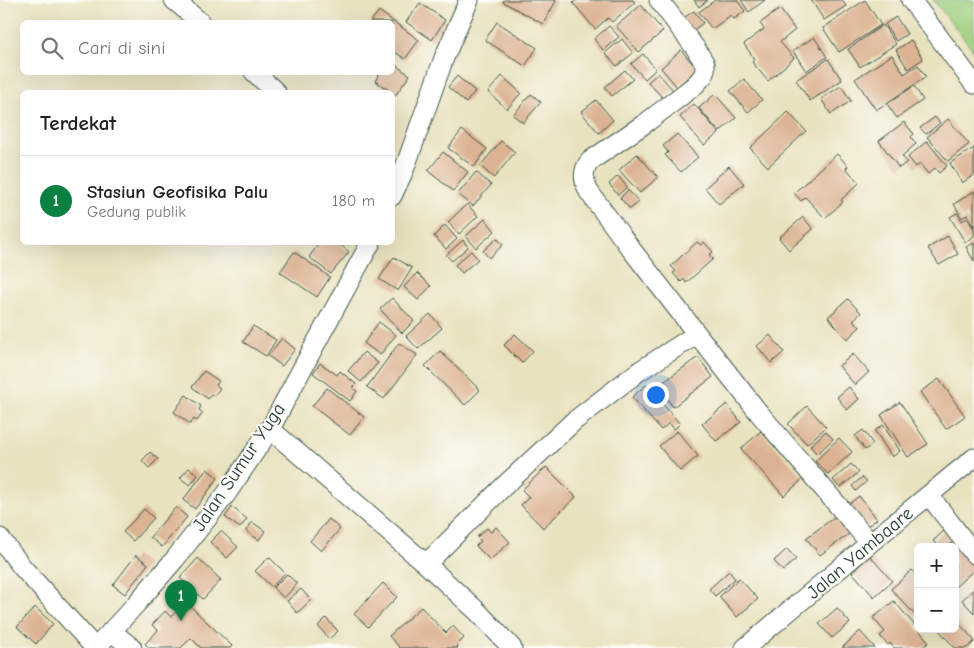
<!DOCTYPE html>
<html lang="id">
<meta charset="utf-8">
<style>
:root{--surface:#fff;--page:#f2f2f2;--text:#222;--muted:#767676;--line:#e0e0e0;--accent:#0b8043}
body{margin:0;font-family:"Comic Neue",sans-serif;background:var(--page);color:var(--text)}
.controls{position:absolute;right:15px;bottom:15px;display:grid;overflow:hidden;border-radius:8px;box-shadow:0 5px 20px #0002}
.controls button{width:45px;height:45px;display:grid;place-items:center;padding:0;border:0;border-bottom:1px solid var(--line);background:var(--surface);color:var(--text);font:25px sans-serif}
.you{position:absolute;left:655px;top:394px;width:18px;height:18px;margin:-12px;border:4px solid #fff;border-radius:50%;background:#1a73e8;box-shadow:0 0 0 8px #1a73e833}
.badge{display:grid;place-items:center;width:32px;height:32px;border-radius:50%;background:var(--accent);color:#fff;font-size:16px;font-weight:700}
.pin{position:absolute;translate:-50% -41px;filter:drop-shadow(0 1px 2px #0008)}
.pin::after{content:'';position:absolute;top:26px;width:18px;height:15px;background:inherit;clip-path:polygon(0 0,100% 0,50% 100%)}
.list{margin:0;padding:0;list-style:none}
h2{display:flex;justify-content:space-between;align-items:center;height:65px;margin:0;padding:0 20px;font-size:21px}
h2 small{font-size:16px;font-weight:400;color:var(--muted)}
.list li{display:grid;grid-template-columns:32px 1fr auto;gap:15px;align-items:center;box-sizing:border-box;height:90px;padding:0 20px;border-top:1px solid var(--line)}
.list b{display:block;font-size:19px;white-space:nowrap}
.list p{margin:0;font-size:16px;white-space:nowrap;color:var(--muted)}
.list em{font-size:16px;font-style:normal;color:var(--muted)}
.icon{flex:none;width:28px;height:28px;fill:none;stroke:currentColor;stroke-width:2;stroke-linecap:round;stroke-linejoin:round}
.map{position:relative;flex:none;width:974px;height:648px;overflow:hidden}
.search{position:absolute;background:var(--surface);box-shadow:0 5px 20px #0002;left:20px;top:20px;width:375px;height:55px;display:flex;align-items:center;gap:12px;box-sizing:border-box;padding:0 18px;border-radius:8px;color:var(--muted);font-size:19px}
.panel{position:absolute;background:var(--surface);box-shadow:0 5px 20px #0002;left:20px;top:90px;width:375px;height:155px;border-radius:8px}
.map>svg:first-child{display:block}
.green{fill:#9dcd7c;stroke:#5e8558}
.building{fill:#dcb392}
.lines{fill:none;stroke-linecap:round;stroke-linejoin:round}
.minor-casing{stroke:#3d5649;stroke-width:21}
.minor{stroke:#fff;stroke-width:19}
.labels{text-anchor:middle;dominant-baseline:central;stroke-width:4;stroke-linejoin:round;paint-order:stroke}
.street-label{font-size:19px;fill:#1f3d34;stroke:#fdfcf7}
</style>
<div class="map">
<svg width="974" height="648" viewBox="0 0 974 648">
<rect width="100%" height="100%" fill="#fdfcf7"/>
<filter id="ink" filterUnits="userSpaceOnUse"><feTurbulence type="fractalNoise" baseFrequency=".02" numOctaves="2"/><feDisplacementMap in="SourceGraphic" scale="10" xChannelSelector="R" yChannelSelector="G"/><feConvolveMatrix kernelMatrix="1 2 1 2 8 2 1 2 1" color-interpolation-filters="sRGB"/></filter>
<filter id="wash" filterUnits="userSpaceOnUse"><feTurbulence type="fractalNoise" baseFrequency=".0096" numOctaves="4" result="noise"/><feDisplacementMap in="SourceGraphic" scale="20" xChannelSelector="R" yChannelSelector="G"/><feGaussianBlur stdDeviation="1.12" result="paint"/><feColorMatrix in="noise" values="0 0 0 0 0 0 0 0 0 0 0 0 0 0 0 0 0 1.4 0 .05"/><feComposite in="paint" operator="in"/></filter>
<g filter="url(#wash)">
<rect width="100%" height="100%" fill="#e9e2bf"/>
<path class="green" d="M933,0H974V51Z"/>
<g id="blocks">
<path class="building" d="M504,0H553L556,1L543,24L503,2Z
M577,0H633L635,2L612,22L608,18L595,29L573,3Z
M694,0H708L699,7Z
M715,0H737L745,11L734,19L731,15L712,29L699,12Z
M741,0H765L749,12Z
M811,0H842L846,6L824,20Z
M865,0L881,25L839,52L823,28Z
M420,3L445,20L432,40L406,22Z
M641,5L663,31L639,52L616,26Z
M780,9L795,30L780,42L794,58L768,81L752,62L755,60L744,44L764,29L760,23Z
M379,11L419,40L405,59L392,50V22H370Z
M694,11L703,23L691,32L682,19Z
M896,17L907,34L896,41L885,24Z
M497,22L537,48L525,66L485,40Z
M883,25L896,44L860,67L848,49Z
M609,26L619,37L603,50L594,39Z
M814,37L827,57L806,71L793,51Z
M622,39L633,53L617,66L605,53Z
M911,40L923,59L908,69L896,50Z
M681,50L697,69L677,87L661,68Z
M643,54L656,69L645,79L631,64Z
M892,55L904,74L918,65L926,77L876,110L855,79Z
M828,59L842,80L810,101L796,80Z
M392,63L410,75L395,96L392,92L375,81L381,72H392Z
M625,70L633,79L612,96L605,87Z
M658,73L673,90L663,98L648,82Z
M457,76L475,91L466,103L448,87Z
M502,76L521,93L507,109L488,92Z
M744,79L762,100L748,112L730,91Z
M841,86L851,101L831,114L821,99Z
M914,86L923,100L897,118L887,104Z
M531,94L541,102L523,123L513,115Z
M715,94L736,118L719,132L699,108Z
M596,100L613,120L599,133L581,112Z
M694,104L719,133L704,145L680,117Z
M788,112L806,131L768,167L750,148Z
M935,117L940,123L926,134L920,128Z
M948,119L969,144L948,161L927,137Z
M904,122L914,134L911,137L916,144L902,156L907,162L899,168L879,141Z
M462,130L487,149L474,167L448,148Z
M677,134L698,157L681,172L665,155L668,152L663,146Z
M501,141L515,152L494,178L480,166Z
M927,141L947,166L939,173L935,168L928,174L920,164L916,167L908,157Z
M974,148V175L962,183L950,163Z
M443,152L468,172L453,191L428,171Z
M637,154L658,177L640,193L619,170Z
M837,154L848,166L846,168L859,183L841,200L843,202L825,218L805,197L801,201L794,193Z
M729,166L744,184L719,204L705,188Z
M476,172L491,185L473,206L458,194Z
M618,176L627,187L618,195L609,184Z
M628,190L639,202L630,209L620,198Z
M974,191V227L967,215L962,218L954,204Z
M467,204L478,216L459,234L448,222Z
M957,213L962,221L967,218L974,229V236L965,242L950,217Z
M803,217L813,229L789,250L779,238Z
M485,219L495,231L476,248L466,236Z
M445,225L457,239L446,249L434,236Z
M948,236L958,254L939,265L928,248Z
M497,238L503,245L489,258L483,251Z
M463,240L468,247L452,261L446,255Z
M320,242H337L349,252L331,274L309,257Z
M697,242L701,245L704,242L713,252L709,255L713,259L686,283L684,279L681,282L673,273L676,271L671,266Z
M974,243V261L966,247Z
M471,251L478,259L462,273L455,265Z
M294,252L330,277L317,297L280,272Z
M394,257L412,268L398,291L379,279Z
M417,273L431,286L418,300L404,287Z
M392,298L414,321L402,333L380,309Z
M848,299L861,313L853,320L860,327L847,339L828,317Z
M430,314L442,328L418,349L406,336Z
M379,322L396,335L380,355L364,343Z
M253,326L276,340L266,356L243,342Z
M515,334L533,351L522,363L504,345Z
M770,335L784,352L771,363L757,346Z
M282,338L295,349L282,366L268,356Z
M399,343L417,355L384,399L367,387Z
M440,351L480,390L465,405L425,366Z
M364,352L378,363L361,382L348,371Z
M853,354L869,372L855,385L839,366Z
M698,357L713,377L673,407L658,386Z
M320,363L337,375L340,371L356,384L352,388L357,391L350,401L313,373Z
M204,371L219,381L216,385L220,388L214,396L211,394L208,399L192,387Z
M939,379L965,416L946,429L920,392Z
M646,385L680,424L674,429L669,423L661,430L632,397Z
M849,387L859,399L847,410L837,397Z
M327,388L364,417L350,435L312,406Z
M186,395L201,406L199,410L203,413L197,421L194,419L190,424L174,412Z
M900,402L928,444L908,457L881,415Z
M727,404L741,422L716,441L702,424Z
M807,406L826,427L807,444L788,424Z
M883,425L900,451L892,457L875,431Z
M863,430L873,444L865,450L855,436Z
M677,431L698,456L680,471L659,446Z
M761,431L804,478L784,496L741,449Z
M826,431L833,439L817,454L810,446Z
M839,438L852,452L828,474L815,461Z
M150,452L158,459L149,468L142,461Z
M851,464L859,472L840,488L833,480Z
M546,467L576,497L543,528L521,505L529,497L522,490Z
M189,468L198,475L190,485L180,478Z
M207,469L218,478L195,509L183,500Z
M862,477L867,481L856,491L852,486Z
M859,496L877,519L866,527L849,504Z
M176,507L187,517L162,547L150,537Z
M232,507L247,519L240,528L225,517Z
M144,509L154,518L133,541L123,532Z
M836,516L849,534L820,555L806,538Z
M329,519L340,529L321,551L310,541Z
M252,522L265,531L259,540L246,531Z
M496,527L510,542L490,560L476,546L481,541L477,537L487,528L491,532Z
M947,528L956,539L948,547H939L933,541Z
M221,531L238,547L227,558L210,542Z
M955,546L974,566V570L955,587Z
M787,549L796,559L783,571L774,561Z
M136,555L148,564L125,594L113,585Z
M870,556L892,581L874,597L852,572Z
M269,557L285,573L272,587L255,571Z
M198,558L221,580L203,599L180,578Z
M912,570L918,576V618L891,589Z
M729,571L735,579L715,596L709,589Z
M287,574L297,584L284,598L273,588Z
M739,578L758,599L737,617L719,597Z
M383,583L397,597L368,627L354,614Z
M301,589L311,600L297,613L287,601Z
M974,589V613L962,600Z
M185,601L232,646L230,648H201L191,638L181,648H150L145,644L158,630L152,625L165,611L171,617Z
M894,601L929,642L922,648H894L890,643L888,645L880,636L885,632L873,618Z
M35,607L53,624L36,644L17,627Z
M421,607L446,633L453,626L464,638L456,646L458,648H400L389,636Z
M837,608L850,623L832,638L819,624Z
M326,618L338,631L329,639L318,626Z
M955,619L974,640V642L967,648H955L938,629H955Z
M860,631L875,648H842Z"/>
</g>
</g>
<g filter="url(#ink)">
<use href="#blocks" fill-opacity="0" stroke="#3d5649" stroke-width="1"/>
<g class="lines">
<defs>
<path id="minor" d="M174,0L200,22
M659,0L696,49L705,64V70L703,76L694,86L647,122L590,161C582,171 583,180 589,192L631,249L697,334
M911,0L974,84
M254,72L276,92
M392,196L404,170L444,58L469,0
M270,429L426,564L477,611L512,648
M929,495L974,554
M0,538L22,567L95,648
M426,564L503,487L574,421L638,372L697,334L759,413L870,543
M111,631L132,648
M96,648L136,604L175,559L227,493L270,429L310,354L371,242
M745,648L870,543L974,458"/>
</defs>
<use href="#minor" class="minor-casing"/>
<use href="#minor" class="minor"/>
</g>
</g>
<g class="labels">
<g class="street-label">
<text transform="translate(239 467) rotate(-56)">Jalan Sumur Yuga</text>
<text transform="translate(860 553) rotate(-40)">Jalan Yambaare</text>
</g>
</g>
</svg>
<div class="controls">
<button>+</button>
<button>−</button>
</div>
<div class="you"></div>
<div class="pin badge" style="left:181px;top:621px">1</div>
<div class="search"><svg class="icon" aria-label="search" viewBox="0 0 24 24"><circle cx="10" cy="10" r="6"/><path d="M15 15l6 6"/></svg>Cari di sini</div>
<section class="panel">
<h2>Terdekat<small></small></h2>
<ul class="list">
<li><span class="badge">1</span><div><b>Stasiun Geofisika Palu</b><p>Gedung publik</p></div><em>180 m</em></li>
</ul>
</section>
</div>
